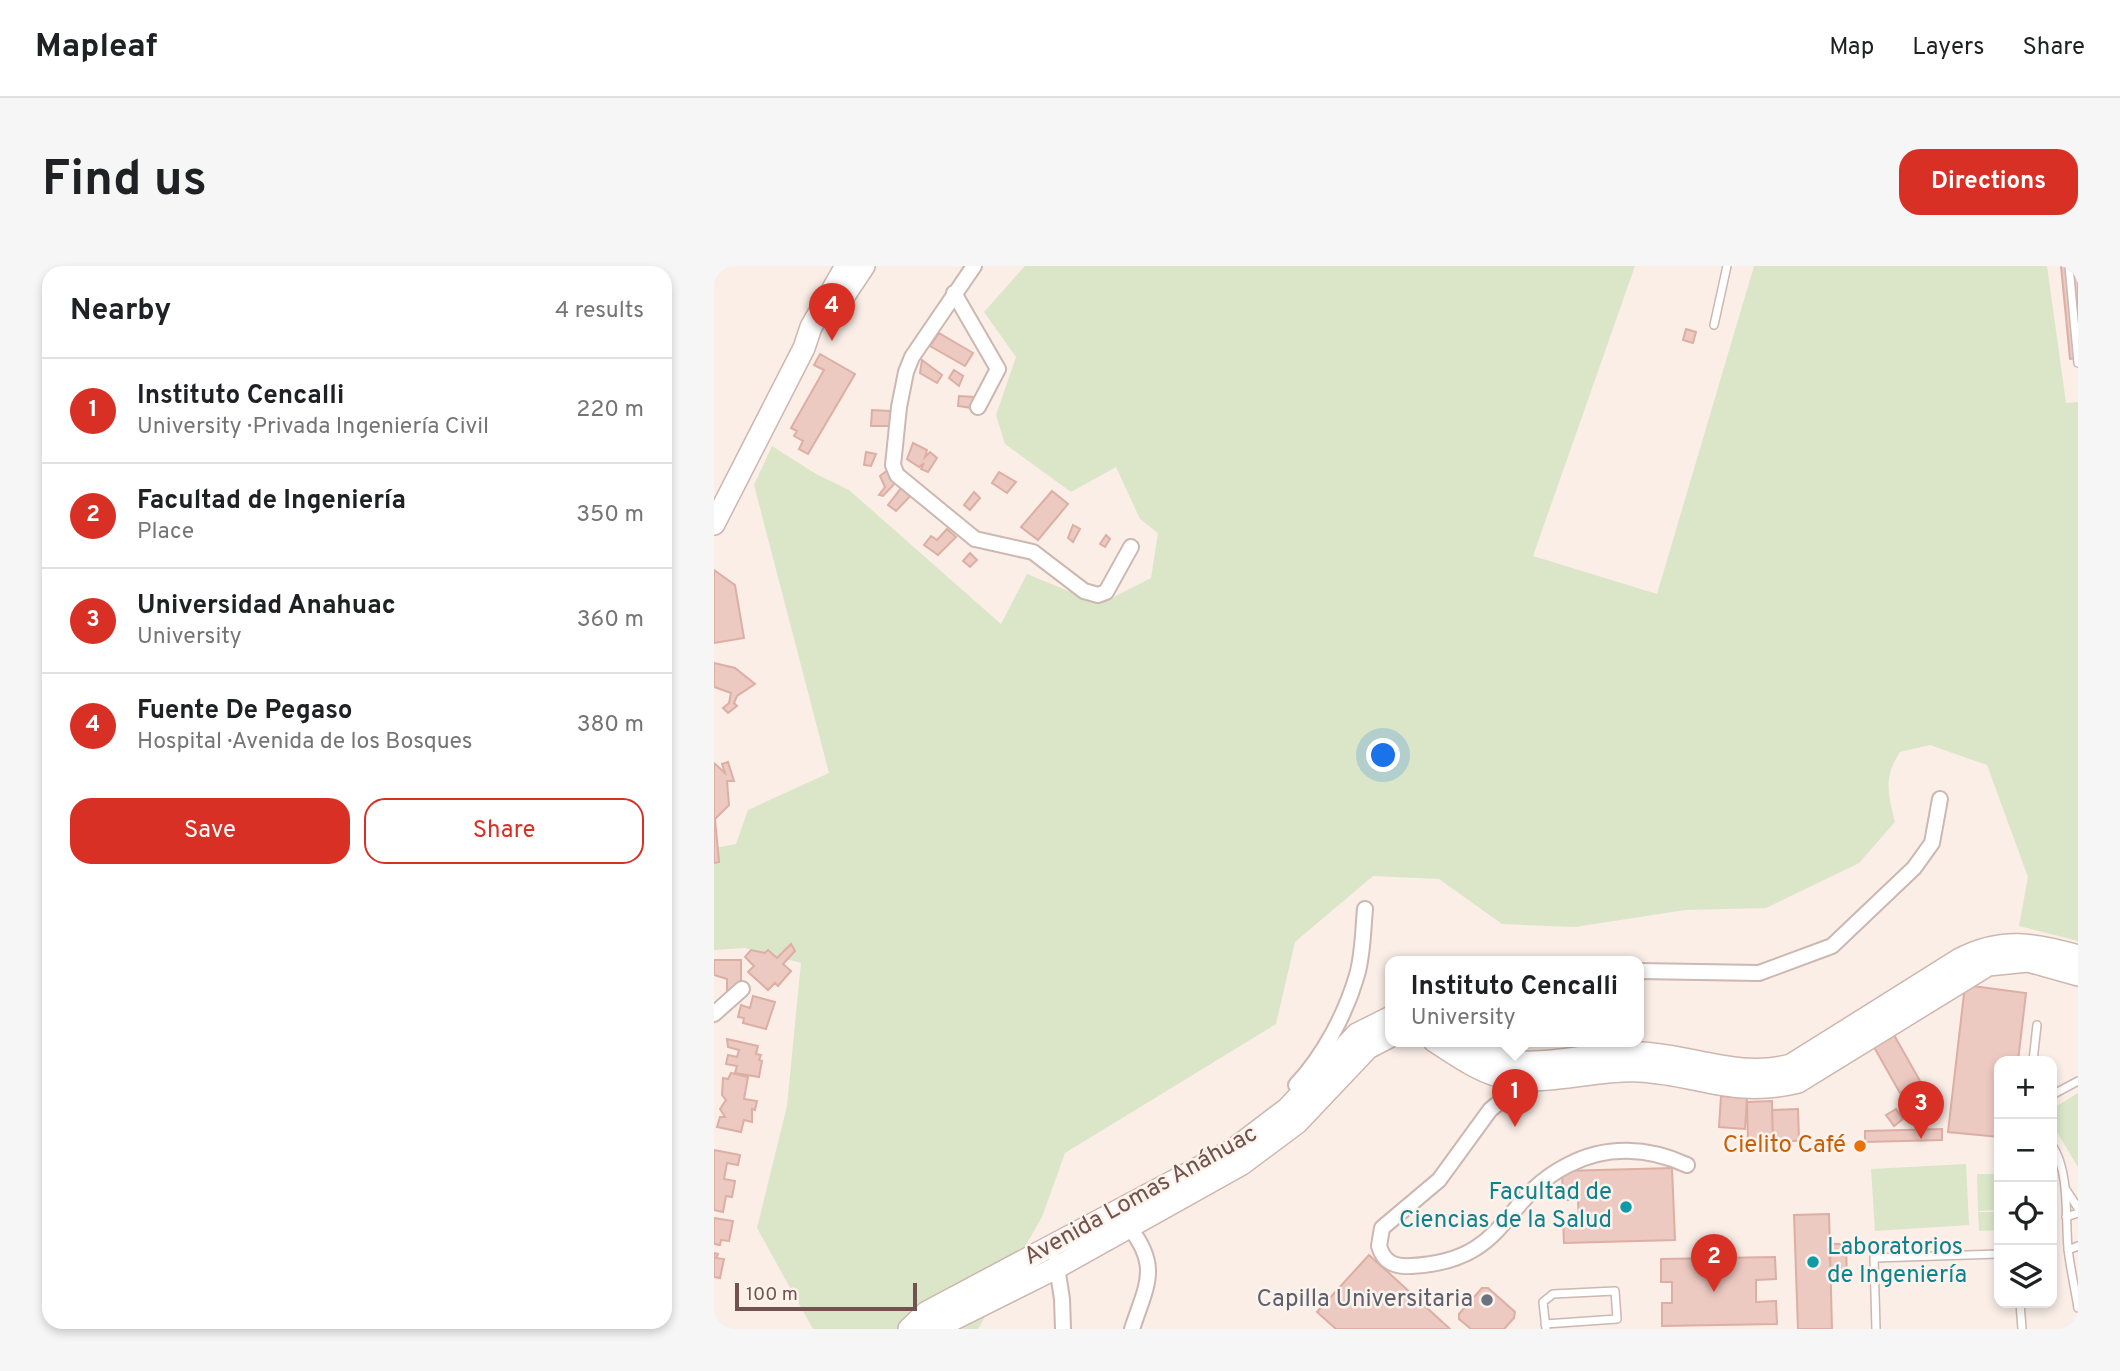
<!DOCTYPE html>
<meta charset="utf-8">
<style>
:root{--surface:#fff;--page:#f6f6f6;--text:#202124;--muted:#757577;--line:#e0e0e0;--accent:#d93025}
body{margin:0;font-family:Overpass,sans-serif;background:var(--page);color:var(--text)}
.controls{position:absolute;right:21px;bottom:21px;display:grid;overflow:hidden;border-radius:14px;box-shadow:0 4px 10px #0003}
.controls button{width:63px;height:63px;display:grid;place-items:center;padding:0;border:0;border-bottom:2px solid var(--line);background:var(--surface);color:var(--text);font:35px sans-serif}
.scale{position:absolute;left:21px;bottom:18px;width:182px;box-sizing:border-box;padding-left:7px;border:4px solid #70534e;border-top:0;font-size:19px;line-height:24px;white-space:nowrap;color:#70534e;-webkit-text-stroke:5px #fdf3ec;paint-order:stroke}
.you{position:absolute;left:670px;top:490px;width:24px;height:24px;margin:-18px;border:5px solid #fff;border-radius:50%;background:#1a73e8;box-shadow:0 0 0 10px #1a73e833}
.badge{display:grid;place-items:center;width:46px;height:46px;border-radius:50%;background:var(--accent);color:#fff;font-size:23px;font-weight:700}
.pin{position:absolute;translate:-50% -58px;filter:drop-shadow(0 2px 4px #0008)}
.pin::after{content:'';position:absolute;top:37px;width:24px;height:21px;background:inherit;clip-path:polygon(0 0,100% 0,50% 100%)}
.popup{position:absolute;left:671px;top:690px;width:259px;height:91px;box-sizing:border-box;display:grid;place-content:center;border-radius:14px;background:var(--surface);filter:drop-shadow(0 2px 5px #0005);font-size:23px;white-space:nowrap;color:var(--muted)}
.popup b{font-size:26px;color:var(--text)}
.popup::after{content:'';position:absolute;left:50%;top:100%;margin-left:-14px;border:14px solid transparent;border-top-color:var(--surface)}
.list{margin:0;padding:0;list-style:none}
h2{display:flex;justify-content:space-between;align-items:center;height:91px;margin:0;padding:0 28px;font-size:30px}
h2 small{font-size:23px;font-weight:400;color:var(--muted)}
.list li{display:grid;grid-template-columns:46px 1fr auto;gap:21px;align-items:center;box-sizing:border-box;height:105px;padding:0 28px;border-top:2px solid var(--line)}
.list b{display:block;font-size:26px;white-space:nowrap}
.list p{margin:0;font-size:23px;white-space:nowrap;color:var(--muted)}
.list em{font-size:23px;font-style:normal;color:var(--muted)}
.actions{display:flex;gap:14px;padding:21px 28px}
.actions a{flex:1;padding:16px 0;border:2px solid var(--accent);border-radius:21px;text-align:center;font-size:24px;color:var(--accent)}
.actions .main{background:var(--accent);color:#fff}
.icon{flex:none;width:38px;height:38px;fill:none;stroke:currentColor;stroke-width:2;stroke-linecap:round;stroke-linejoin:round}
.map{position:relative;flex:none;width:1364px;height:1063px;overflow:hidden;border-radius:21px}
header{display:flex;align-items:center;gap:42px;box-sizing:border-box;height:98px;padding:0 35px;background:var(--surface);border-bottom:2px solid var(--line)}
header strong{font-size:33px}
nav{display:flex;gap:38px;margin-inline-start:auto;font-size:24px}
.intro{display:flex;align-items:center;justify-content:space-between;box-sizing:border-box;height:168px;padding:0 42px}
h1{margin:0;font-size:49px}
.button{padding:18px 32px;border-radius:21px;background:var(--accent);color:#fff;font-size:24px;font-weight:700}
main{display:flex;gap:42px;padding:0 42px}
aside{flex:1;background:var(--surface);border-radius:21px;box-shadow:0 4px 10px #0003}
.map>svg:first-child{display:block}
.green{fill:#dae6c7}
.building{fill:#ecc9c1;stroke:#ddaea4;stroke-width:2}
.lines{fill:none;stroke-linecap:round;stroke-linejoin:round}
.lane-casing{stroke:#ccb7b1;stroke-width:10}
.street-casing{stroke:#ccb7b1;stroke-width:18}
.secondary-casing{stroke:#ceb6af;stroke-width:24}
.lane{stroke:#fff;stroke-width:7}
.street{stroke:#fff;stroke-width:14}
.secondary{stroke:#fff;stroke-width:21}
.food-dot{fill:#e8710a;stroke:#fdf3ec;stroke-width:2.5}
.culture-dot{fill:#0f9aa8;stroke:#fdf3ec;stroke-width:2.5}
.worship-dot{fill:#6b7280;stroke:#fdf3ec;stroke-width:2.5}
.labels{text-anchor:middle;dominant-baseline:central;stroke-width:5;stroke-linejoin:round;paint-order:stroke}
.food-label{font-size:24px;fill:#c56008;stroke:#fdf3ec;text-anchor:end}
.culture-label{font-size:24px;fill:#0d838f;stroke:#fdf3ec;text-anchor:end}
.street-label{font-size:24px;fill:#70534e;stroke:#fdf3ec}
.worship-label{font-size:24px;fill:#5b616d;stroke:#fdf3ec;text-anchor:end}
</style>
<header>
<strong>Mapleaf</strong>
<nav><a>Map</a><a>Layers</a><a>Share</a></nav>
</header>
<div class="intro"><h1>Find us</h1><a class="button">Directions</a></div>
<main>
<aside>
<h2>Nearby<small>4 results</small></h2>
<ul class="list">
<li><span class="badge">1</span><div><b>Instituto Cencalli</b><p>University · Privada Ingeniería Civil</p></div><em>220 m</em></li>
<li><span class="badge">2</span><div><b>Facultad de Ingeniería</b><p>Place</p></div><em>350 m</em></li>
<li><span class="badge">3</span><div><b>Universidad Anahuac</b><p>University</p></div><em>360 m</em></li>
<li><span class="badge">4</span><div><b>Fuente De Pegaso</b><p>Hospital · Avenida de los Bosques</p></div><em>380 m</em></li>
</ul>
<div class="actions"><a class="main">Save</a><a>Share</a></div>
</aside>
<div class="map">
<svg width="1364" height="1063" viewBox="0 0 1364 1063">
<rect width="100%" height="100%" fill="#faeee7"/>
<path class="green" d="M311,0H921L819,290L943,328L1040,0H1333L1352,137L1364,136V675L1305,660L1314,611L1273,499L1216,479L1186,486C1169,512 1174,527 1181,556L1145,597L1052,642L971,644L861,661L788,658L725,613L659,610L581,676L562,758L351,887L328,951L264,1063H99L43,962L73,840L87,697L31,682L0,684V582L22,578L34,544L115,507L40,219L58,180L102,208L135,224L287,358L313,308L386,338L437,312L444,267L426,253L402,201L357,226L291,178L282,149L302,91L270,46Z
M1364,827V901L1338,858V843Z
M1252,898L1255,959L1161,965L1157,903Z
M1263,908H1280L1282,944L1264,945Z
M1264,946H1285V964L1265,965Z"/>
<path class="building" d="M1347,0H1364V92L1356,93Z
M972,63L982,66L979,77L969,74Z
M225,67L259,87L251,100L216,80Z
M106,88L141,108L94,188L85,183L89,175L80,170L83,165L77,162L110,104L100,99Z
M208,94L228,109L223,117L206,107Z
M240,104L249,110L245,120L235,112Z
M245,130L260,131L258,142L244,140Z
M158,144L176,145L178,160H157Z
M199,177L213,184L211,191L216,186L223,192L214,206L207,203L210,197L205,201L193,193Z
M152,186L162,188L157,200L150,199Z
M175,203L185,213L169,230L165,229L171,221L166,210Z
M285,206L302,216L293,227L278,217Z
M191,217L201,225L182,245L174,239Z
M338,225L354,238L324,274L307,261Z
M260,226L266,232L256,244L250,239Z
M359,259L366,263L359,276L354,272Z
M233,263L242,271L224,289L210,279L217,270L223,274Z
M392,269L396,273L391,281L386,278Z
M256,287L263,294L256,301L249,295Z
M0,304L21,319L30,372L0,377Z
M0,397L21,402L41,418L23,430L20,437L23,440L14,447L9,442L15,437L17,427L0,421Z
M14,496L20,515H13L15,539L1,553L5,596L0,597V497L11,507L8,498Z
M77,678L81,685L69,698L77,705L64,720L61,717L54,724L34,706L40,700L31,691L37,684L51,687L54,684L63,692Z
M0,694H27V716L13,729V713L0,709Z
M1251,719L1312,727L1304,795H1285V871L1234,866Z
M39,730L61,736L52,763L29,757L30,752L24,751L27,739L36,742Z
M1180,769L1206,815L1186,827L1160,781Z
M13,773L44,780L42,788L47,789L45,794L48,795L45,811L21,807L23,800L12,798L14,789L23,791L25,784L14,781Z
M17,807L34,811L30,833L43,835L41,844L38,843V856L30,854L27,866L3,861L6,851H11L6,843L12,834L8,829L9,812L14,813Z
M1007,830L1033,832L1031,863L1005,861Z
M1058,835L1059,875L1034,876L1033,836Z
M1084,843L1085,875H1059L1058,844Z
M1182,843L1189,853L1180,860L1172,849Z
M1228,863V874L1151,876V865Z
M0,884L26,889L24,899L13,897L10,913L21,915L18,931L12,930L9,946L0,944Z
M958,902L961,974L850,977L849,955L865,954L864,934H849L848,905Z
M1115,948L1118,1063H1084L1080,949Z
M0,952L19,955L15,975L7,974L6,979L0,978Z
M1115,978H1132L1133,1014H1117Z
M0,987L4,988L2,992L10,993L6,1012L0,1011Z
M655,989L675,1007L736,1063H622L603,1046Z
M1061,991L1062,1013L1042,1014V1036L1062,1035L1063,1058L948,1060V1037H958V1016H947V993Z
M768,1022H774L801,1046L800,1052L790,1063H757L745,1053V1048Z"/>
<g class="lines">
<defs>
<path id="lane" d="M1355,0L1364,97
M1000,59L1013,0
M1319,795L1323,759
M1338,829L1364,815
M1338,879C1356,906 1351,949 1354,982C1356,1002 1361,1022 1364,1042
M1351,922L1364,942
M1352,951L1364,947
M1354,984L1364,980
M1306,1037L1308,1063
M831,1058L903,1053L901,1025L839,1028L829,1036L832,1063
M1162,1063L1160,992L1285,988"/>
<path id="street" d="M260,0L198,91L192,106L185,141L179,199L183,209L261,273L319,286L370,325L384,329L392,326L417,281
M240,27L284,103L264,141
M925,705L1045,707L1118,680L1200,602L1218,577L1226,533
M0,748L28,723
M814,812L776,844L725,914L668,962L665,980C670,997 681,1001 697,1000C795,995 786,933 854,899C892,879 934,881 973,899
M582,819C610,789 632,747 643,709C649,688 649,664 651,643
M415,961C447,1001 432,1020 418,1063
M342,995L348,1033L349,1063"/>
<path id="secondary" d="M120,45L150,0
M0,258L90,82L97,61L132,0
M720,775C743,790 769,809 797,813C839,818 883,803 925,805C985,808 1020,832 1084,816L1274,699L1314,695L1364,709
M754,775C771,785 789,795 809,796C849,798 888,784 928,787C980,790 1025,813 1077,799L1246,693C1288,671 1321,678 1364,690
M195,1063L213,1046L520,883L574,842L643,768L677,751
M220,1063L342,1002L528,898L583,857L654,782L677,770"/>
</defs>
<use href="#lane" class="lane-casing"/>
<use href="#street" class="street-casing"/>
<use href="#secondary" class="secondary-casing"/>
<use href="#lane" class="lane"/>
<use href="#street" class="street"/>
<use href="#secondary" class="secondary"/>
</g>
<circle class="food-dot" cx="1146" cy="880" r="7"/>
<g class="culture-dot">
<circle cx="912" cy="941" r="7"/>
<circle cx="1099" cy="996" r="7"/>
</g>
<circle class="worship-dot" cx="773" cy="1034" r="7"/>
<g class="labels">
<g class="food-label">
<text x="1132" y="880">Cielito Café</text>
</g>
<g class="culture-label">
<text x="898" y="927">Facultad de<tspan x="898" dy="28">Ciencias de la Salud</tspan></text>
<text x="1113" y="982" text-anchor="start">Laboratorios<tspan x="1113" dy="28">de Ingeniería</tspan></text>
</g>
<g class="street-label">
<text transform="translate(427 930) rotate(-29)">Avenida Lomas Anáhuac</text>
</g>
<g class="worship-label">
<text x="759" y="1034">Capilla Universitaria</text>
</g>
</g>
</svg>
<div class="controls">
<button>+</button>
<button>−</button>
<button><svg class="icon" aria-label="locate" viewBox="0 0 24 24"><circle cx="12" cy="12" r="6"/><path d="M12 2v4M12 18v4M2 12h4M18 12h4"/></svg></button>
<button><svg class="icon" aria-label="layers" viewBox="0 0 24 24"><path d="M12 4l9 5-9 5-9-5zM3 14l9 5 9-5"/></svg></button>
</div>
<div class="scale">100 m</div>
<div class="you"></div>
<div class="pin badge" style="left:801px;top:861px">1</div>
<div class="popup"><b>Instituto Cencalli</b>University</div>
<div class="pin badge" style="left:1000px;top:1026px">2</div>
<div class="pin badge" style="left:1207px;top:873px">3</div>
<div class="pin badge" style="left:118px;top:75px">4</div>
</div>
</main>
